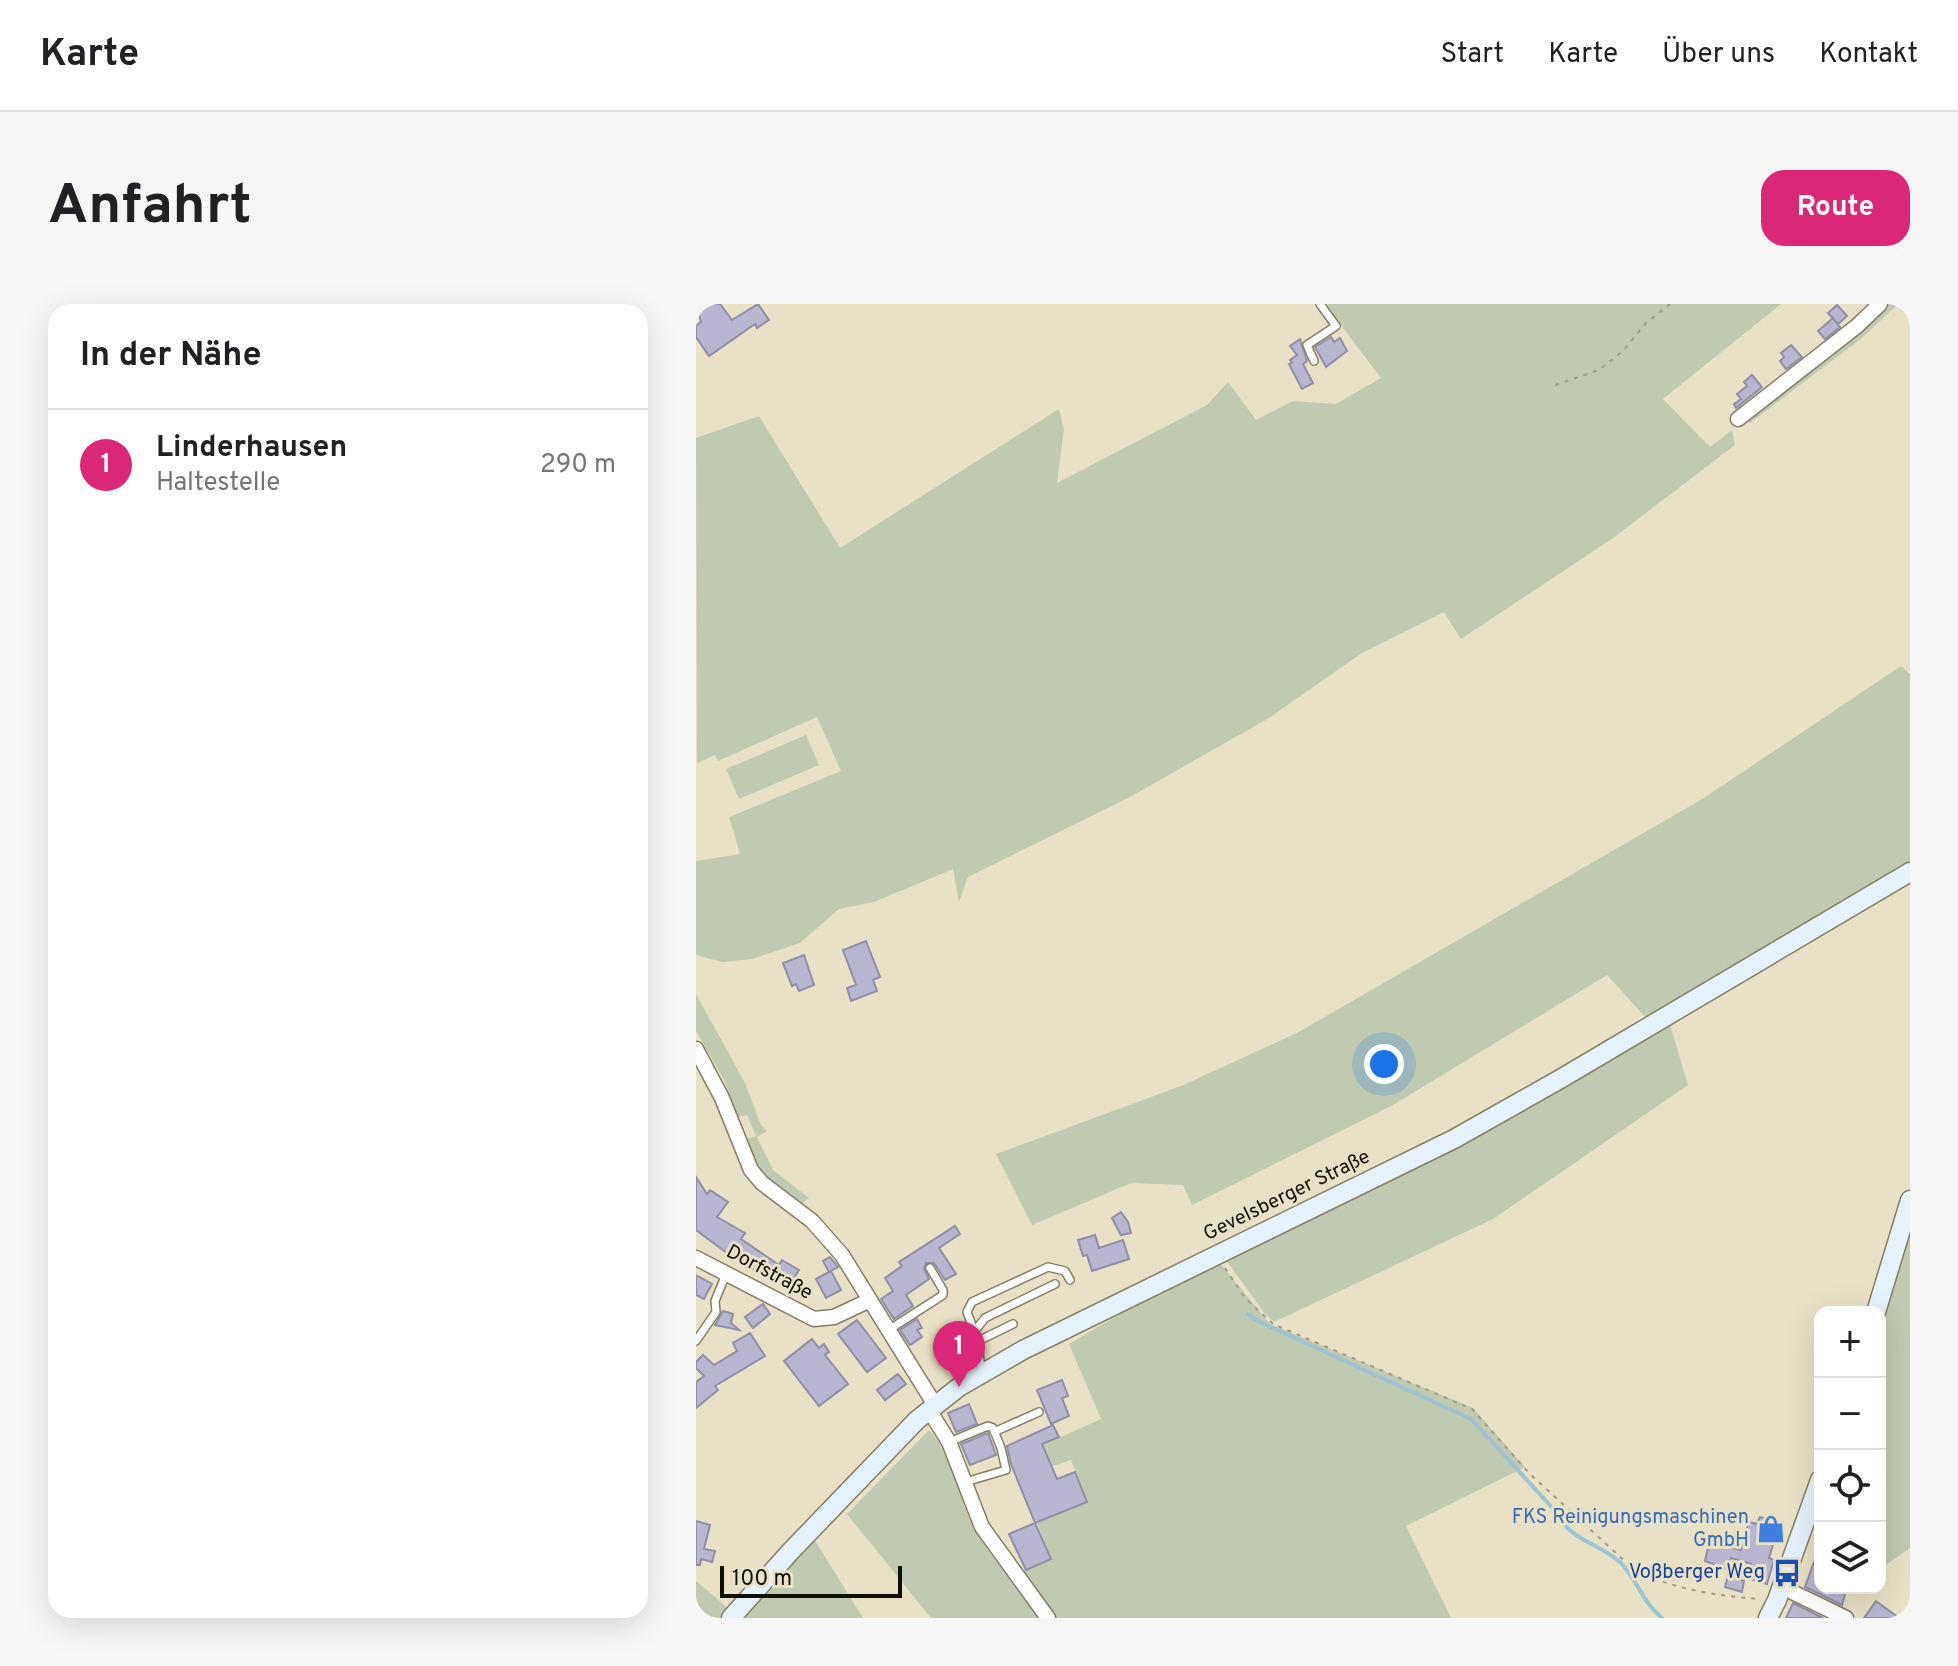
<!DOCTYPE html>
<html lang="de">
<meta charset="utf-8">
<style>
:root{--surface:#fff;--page:#f6f6f6;--text:#202124;--muted:#757577;--line:#e0e0e0;--accent:#db2777}
body{margin:0;font-family:Overpass,sans-serif;background:var(--page);color:var(--text)}
.controls{position:absolute;right:24px;bottom:24px;display:grid;overflow:hidden;border-radius:16px;box-shadow:0 8px 32px #0002}
.controls button{width:72px;height:72px;display:grid;place-items:center;padding:0;border:0;border-bottom:2px solid var(--line);background:var(--surface);color:var(--text);font:40px sans-serif}
.scale{position:absolute;left:24px;bottom:20px;width:182px;box-sizing:border-box;padding-left:8px;border:4px solid #120f06;border-top:0;font-size:22px;line-height:28px;white-space:nowrap;color:#120f06;-webkit-text-stroke:6px #e9e1c5;paint-order:stroke}
.you{position:absolute;left:688px;top:760px;width:28px;height:28px;margin:-20px;border:6px solid #fff;border-radius:50%;background:#1a73e8;box-shadow:0 0 0 12px #1a73e833}
.badge{display:grid;place-items:center;width:52px;height:52px;border-radius:50%;background:var(--accent);color:#fff;font-size:26px;font-weight:700}
.pin{position:absolute;translate:-50% -66px;filter:drop-shadow(0 2px 4px #0008)}
.pin::after{content:'';position:absolute;top:42px;width:28px;height:24px;background:inherit;clip-path:polygon(0 0,100% 0,50% 100%)}
.list{margin:0;padding:0;list-style:none}
h2{display:flex;justify-content:space-between;align-items:center;height:104px;margin:0;padding:0 32px;font-size:34px}
h2 small{font-size:26px;font-weight:400;color:var(--muted)}
.list li{display:grid;grid-template-columns:52px 1fr auto;gap:24px;align-items:center;box-sizing:border-box;height:112px;padding:0 32px;border-top:2px solid var(--line)}
.list b{display:block;font-size:30px;white-space:nowrap}
.list p{margin:0;font-size:26px;white-space:nowrap;color:var(--muted)}
.list em{font-size:26px;font-style:normal;color:var(--muted)}
.icon{flex:none;width:44px;height:44px;fill:none;stroke:currentColor;stroke-width:2;stroke-linecap:round;stroke-linejoin:round}
.map{position:relative;flex:none;width:1214px;height:1314px;overflow:hidden;border-radius:24px}
header{display:flex;align-items:center;gap:48px;box-sizing:border-box;height:112px;padding:0 40px;background:var(--surface);border-bottom:2px solid var(--line)}
header strong{font-size:38px}
nav{display:flex;gap:44px;margin-inline-start:auto;font-size:28px}
.intro{display:flex;align-items:center;justify-content:space-between;box-sizing:border-box;height:192px;padding:0 48px}
h1{margin:0;font-size:56px}
.button{padding:20px 36px;border-radius:24px;background:var(--accent);color:#fff;font-size:28px;font-weight:700}
main{display:flex;gap:48px;padding:0 48px}
aside{flex:1;background:var(--surface);border-radius:24px;box-shadow:0 8px 32px #0002}
.map>svg:first-child{display:block}
.green{fill:#bfcab1}
.lines{fill:none;stroke-linecap:round;stroke-linejoin:round}
.stream{stroke:#9ec3d2;stroke-width:4}
.building{fill:#b8b6d1;stroke:#908ea8;stroke-width:2}
.service-casing{stroke:#867e64;stroke-width:10}
.minor-casing{stroke:#867e64;stroke-width:17}
.secondary-casing{stroke:#867e64;stroke-width:21}
.path{stroke:#a39d87;stroke-width:2;stroke-dasharray:4 6;stroke-linecap:butt}
.service{stroke:#fff;stroke-width:7}
.minor{stroke:#fff;stroke-width:14}
.secondary{stroke:#e6f2fb;stroke-width:18}
.labels{text-anchor:middle;dominant-baseline:central;stroke-width:6;stroke-linejoin:round;paint-order:stroke}
.street-label{font-size:20px;fill:#120f06;stroke:#e9e1c5}
.shop-label{font-size:20px;fill:#366cbe;stroke:#e9e1c5;text-anchor:end}
.transit-label{font-size:20px;fill:#164399;stroke:#e9e1c5;text-anchor:end}
</style>
<header>
<strong>Karte</strong>
<nav><a>Start</a><a>Karte</a><a>Über uns</a><a>Kontakt</a></nav>
</header>
<div class="intro"><h1>Anfahrt</h1><a class="button">Route</a></div>
<main>
<aside>
<h2>In der Nähe<small></small></h2>
<ul class="list">
<li><span class="badge">1</span><div><b>Linderhausen</b><p>Haltestelle</p></div><em>290 m</em></li>
</ul>
</aside>
<div class="map">
<svg width="1214" height="1314" viewBox="0 0 1214 1314">
<rect width="100%" height="100%" fill="#e9e1c5"/>
<path class="green" d="M629,0H1085L967,95L1014,143L1036,126L1039,141L917,234L765,335L748,308L666,349L573,414L434,493L272,573L263,598L257,565L178,598L143,605L104,639L56,655L26,658L0,651V557L44,550L33,513L145,467L121,413L22,457L19,451L1,459L0,134L63,112L144,244L363,105L368,125L361,179L511,101L532,78L560,116L597,97L640,100L685,74Z
M1190,0H1202L1166,34L1054,119L1051,115Z
M1205,362L1214,370V557L1151,599L952,716L911,671L697,801L496,901L487,881L435,879L336,921L300,850L485,782L601,729L1008,494Z
M110,431L123,461L43,495L30,465Z
M0,690L49,779L65,821L71,827L61,833L77,866L113,894L102,903L61,868L49,836L60,832L51,811L42,813L28,776L0,727Z
M973,717L992,781L797,915L578,1018L569,1010L528,953Z
M1214,910V1244L1184,1265V1009Z
M520,954L574,1020L777,1104L829,1163L710,1222L755,1314H235L151,1210L233,1126C256,1150 261,1188 275,1218C287,1244 308,1267 327,1289L338,1282L327,1267L356,1255L341,1219L392,1198L375,1156L357,1162L347,1141L405,1115L373,1040Z
M115,1230L167,1314H31Z
M0,1277L34,1306L26,1314H0Z"/>
<g class="lines">
<path class="stream" d="M552,1010L562,1017L775,1115L862,1210C873,1236 905,1240 925,1259C941,1276 948,1300 966,1314"/>
</g>
<path class="building" d="M0,0H24L36,16L62,0L73,16L61,24L59,20L13,52L0,33V22L5,18Z
M1141,1L1151,12L1142,20L1132,9Z
M1137,14L1144,23L1129,35L1122,27Z
M635,33L638,38L644,34L651,47L630,63L619,43Z
M604,35L611,57L607,60L617,79L606,85L593,60L596,59L594,56L601,51L594,42Z
M1095,41L1106,53L1090,65L1084,57L1088,53L1085,49Z
M1056,71L1066,83L1040,104L1038,100L1045,95L1041,90L1051,82L1048,78Z
M170,637L184,673L177,676L181,687L155,697L151,684L160,681L147,646Z
M108,651L118,681L103,687L100,680L96,682L87,659Z
M0,873L11,890L14,886L32,898L21,913L49,929L45,935L83,961L86,956L103,966L93,982L63,964L60,967L36,953L0,926Z
M425,908L432,918L435,929L425,931L416,914Z
M259,922L264,930L243,944L260,970L249,976L238,959H230L228,965L233,975L210,991L217,1002L198,1015L185,995L197,987L189,974L206,962L203,958Z
M399,931L403,944L427,936L433,955L396,967L391,951L387,952L382,936Z
M134,953L142,963L135,967L145,986L130,994L120,975L133,968L127,957Z
M0,971L16,980L8,995L0,991Z
M67,1000L74,1010L57,1024L49,1013Z
M27,1007L37,1010L35,1019L43,1026L19,1021Z
M221,1015L226,1024L221,1026L226,1033L214,1041L204,1026Z
M161,1016L190,1054L171,1068L142,1030Z
M54,1029L69,1052L19,1082L22,1086L0,1104V1078L8,1072L0,1064V1058L7,1051L18,1061L41,1047L37,1039Z
M116,1035L123,1044L128,1040L133,1048L129,1051L152,1080L123,1102L88,1057Z
M202,1070L210,1080L189,1096L181,1086Z
M366,1076L372,1092L366,1094L373,1112L355,1120L341,1086Z
M273,1100L281,1120L260,1128L252,1109Z
M357,1121L363,1133L346,1140L361,1175L379,1168L391,1198L339,1219L315,1160L311,1142Z
M292,1129L300,1151L274,1161L265,1140Z
M1064,1213L1084,1218L1073,1254L1078,1256L1071,1280L1051,1274L1055,1260L1035,1254L1031,1265L1009,1257L1013,1239L1045,1246L1053,1218L1061,1220Z
M0,1217L14,1221L8,1245L19,1247L16,1258L5,1255L4,1261H0Z
M339,1219L355,1255L330,1266L313,1230Z
M1123,1244L1124,1284L1150,1287L1146,1301L1109,1283Z
M1032,1272L1048,1277L1046,1288L1029,1283Z
M1180,1297L1203,1314H1168Z
M1097,1299L1127,1314H1090Z"/>
<g class="lines">
<defs>
<path id="service" d="M618,57L611,41L640,22L624,0
M191,1027L247,991V986L234,964
M278,1028L289,1014L359,980
M0,1037L20,1008L19,997L30,970
M282,1037L317,1020
M285,1068L282,1037L271,1008L276,998L352,963L369,967L374,976
M298,1128L343,1108
M253,1138L292,1122L297,1124L305,1144L310,1166L269,1178"/>
<path id="minor" d="M1042,115L1161,22L1184,0
M0,745L26,794L55,866L66,879L116,917L146,951L239,1101
M0,954L118,1015L138,1013L172,997
M233,1106L253,1138L286,1223L352,1314
M1086,1283L1150,1314"/>
<path id="secondary" d="M1180,1008L1214,896
M35,1314L94,1248L221,1116L263,1083L327,1046L758,835L866,774L1214,568
M1072,1314L1081,1296L1124,1176"/>
</defs>
<use href="#service" class="service-casing"/>
<use href="#minor" class="minor-casing"/>
<use href="#secondary" class="secondary-casing"/>
<path class="path" d="M859,81L903,66L927,47L950,19L974,0
M529,964L549,994L577,1020L776,1105L833,1169L934,1262C970,1285 1022,1292 1064,1295"/>
<use href="#service" class="service"/>
<use href="#minor" class="minor"/>
<use href="#secondary" class="secondary"/>
</g>
<defs>
<symbol id="shop-bare" viewBox="-9 -9 18 18"><path d="M-5-2.5h2.3a2.7 3.5 0 0 1 5.4 0H5L5.5 6h-11ZM-1.5-2.5h3a1.5 2.3 0 0 0-3 0Z" fill="#3f7fe0" stroke="#e9e1c5" stroke-width="2.5" paint-order="stroke"/></symbol>
<symbol id="bus-bare" viewBox="-9 -9 18 18"><path d="M-5-6H5V4H4V6H2V4H-2V6H-4V4H-5ZM-3.5-4V0h7V-4ZM-3.5 1.2v1.5H-2V1.2ZM2 1.2v1.5H3.5V1.2Z" fill="#1a4fb4" stroke="#e9e1c5" stroke-width="2.5" paint-order="stroke"/></symbol>
</defs>
<g fill-rule="evenodd">
<use href="#shop-bare" x="1055" y="1205" width="40" height="40"/>
<use href="#bus-bare" x="1071" y="1249" width="40" height="40"/>
</g>
<g class="labels">
<g class="street-label">
<text transform="translate(591 892) rotate(-26)">Gevelsberger Straße</text>
<text transform="translate(73 969) rotate(28)">Dorfstraße</text>
</g>
<g class="shop-label">
<text x="1053" y="1214">FKS Reinigungsmaschinen<tspan x="1053" dy="23">GmbH</tspan></text>
</g>
<g class="transit-label">
<text x="1069" y="1269">Voßberger Weg</text>
</g>
</g>
</svg>
<div class="controls">
<button>+</button>
<button>−</button>
<button><svg class="icon" aria-label="locate" viewBox="0 0 24 24"><circle cx="12" cy="12" r="6"/><path d="M12 2v4M12 18v4M2 12h4M18 12h4"/></svg></button>
<button><svg class="icon" aria-label="layers" viewBox="0 0 24 24"><path d="M12 4l9 5-9 5-9-5zM3 14l9 5 9-5"/></svg></button>
</div>
<div class="scale">100 m</div>
<div class="you"></div>
<div class="pin badge" style="left:263px;top:1083px">1</div>
</div>
</main>
